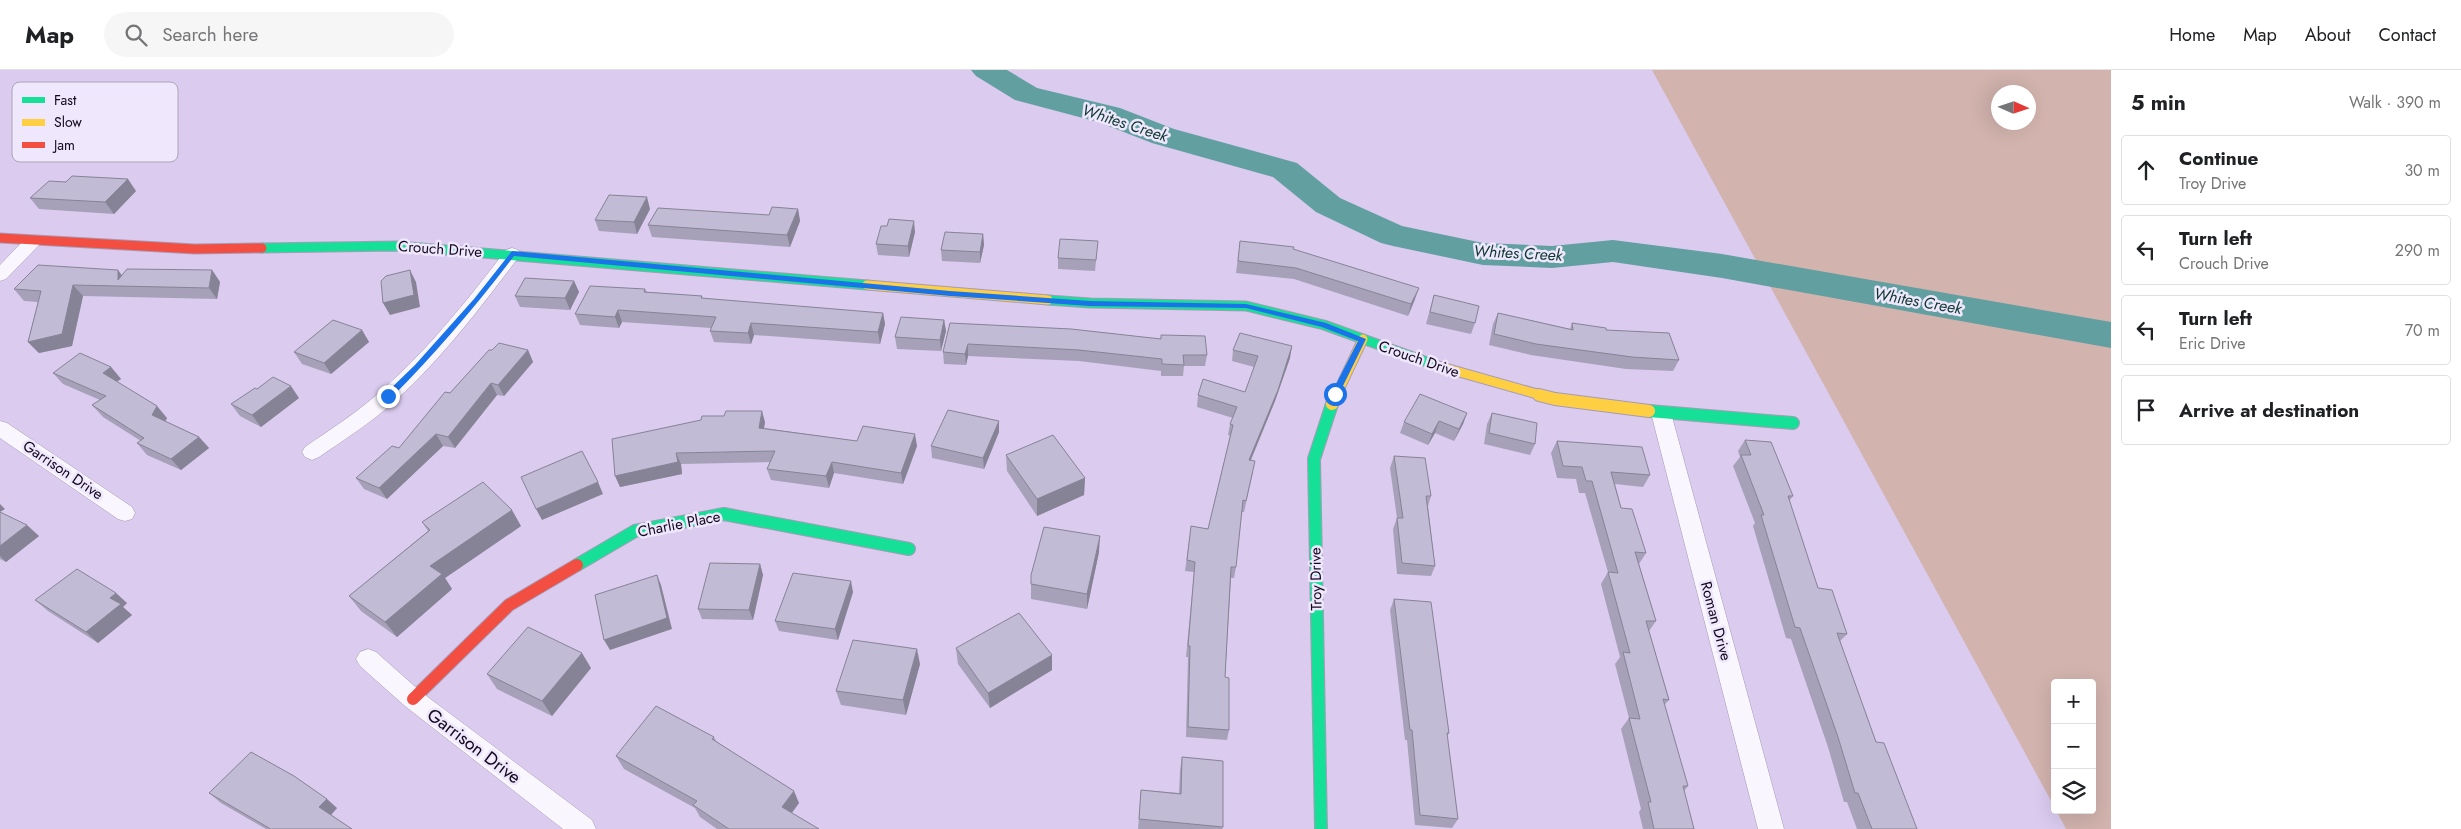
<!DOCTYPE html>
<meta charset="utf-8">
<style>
:root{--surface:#fff;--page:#f6f6f6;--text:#202124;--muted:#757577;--line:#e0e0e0}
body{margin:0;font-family:Jost,sans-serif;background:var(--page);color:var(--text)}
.controls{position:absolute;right:15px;bottom:15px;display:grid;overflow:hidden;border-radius:5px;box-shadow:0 5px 20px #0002}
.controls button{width:45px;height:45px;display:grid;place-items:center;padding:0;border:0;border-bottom:1px solid var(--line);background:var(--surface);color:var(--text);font:25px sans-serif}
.compass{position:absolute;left:1991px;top:15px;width:45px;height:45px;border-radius:50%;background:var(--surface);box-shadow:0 5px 20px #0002;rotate:93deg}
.stop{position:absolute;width:15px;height:15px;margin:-11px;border:4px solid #1a73e8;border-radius:50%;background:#fff}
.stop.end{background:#1a73e8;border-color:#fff;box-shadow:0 1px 5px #0008}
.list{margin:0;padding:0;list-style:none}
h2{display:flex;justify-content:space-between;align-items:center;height:65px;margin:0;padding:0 20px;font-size:21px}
h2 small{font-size:16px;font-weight:400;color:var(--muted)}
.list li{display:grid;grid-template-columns:32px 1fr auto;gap:15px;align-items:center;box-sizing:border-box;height:70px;margin:0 10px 10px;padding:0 10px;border:1px solid var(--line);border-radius:5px}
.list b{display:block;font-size:19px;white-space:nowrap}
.list p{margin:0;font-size:16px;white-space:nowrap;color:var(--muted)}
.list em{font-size:16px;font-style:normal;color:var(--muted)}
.icon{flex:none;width:28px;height:28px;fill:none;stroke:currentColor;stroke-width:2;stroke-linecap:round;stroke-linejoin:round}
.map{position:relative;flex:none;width:2111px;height:759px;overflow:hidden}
header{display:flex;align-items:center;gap:30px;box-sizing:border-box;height:70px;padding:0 25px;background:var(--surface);border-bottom:1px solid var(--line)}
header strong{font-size:24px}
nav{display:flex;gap:28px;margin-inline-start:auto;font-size:18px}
.search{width:350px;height:45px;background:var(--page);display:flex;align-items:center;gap:12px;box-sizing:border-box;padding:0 18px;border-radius:28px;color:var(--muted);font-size:19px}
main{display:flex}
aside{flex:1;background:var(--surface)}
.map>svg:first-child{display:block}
.green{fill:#d2b3ae;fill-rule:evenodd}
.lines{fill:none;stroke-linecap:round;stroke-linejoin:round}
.river{fill:#629fa1;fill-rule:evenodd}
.street-casing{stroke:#a69bb6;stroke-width:1}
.fast-far1-casing{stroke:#a69bb6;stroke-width:11}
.fast-casing{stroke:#a69bb6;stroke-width:14}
.slow-far1-casing{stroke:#a69bb6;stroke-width:11}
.slow-casing{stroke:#a69bb6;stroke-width:14}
.jam-far1-casing{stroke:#a69bb6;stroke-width:11}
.jam-casing{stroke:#a69bb6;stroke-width:14}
.street{fill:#f9f7fd;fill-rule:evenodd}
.fast-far1{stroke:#16e098;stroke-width:9}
.fast{stroke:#16e098;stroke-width:12}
.slow-far1{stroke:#ffcf43;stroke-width:9}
.slow{stroke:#ffcf43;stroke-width:12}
.jam-far1{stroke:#f24e42;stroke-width:9}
.jam{stroke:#f24e42;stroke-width:12}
.wall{fill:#a6a1b8}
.shaded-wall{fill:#878396}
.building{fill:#c1bbd6;stroke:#878396}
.route{fill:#1a73e8}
.labels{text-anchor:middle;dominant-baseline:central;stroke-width:5;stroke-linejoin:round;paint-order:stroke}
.street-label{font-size:15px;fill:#11071d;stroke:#efe7fb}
.water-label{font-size:16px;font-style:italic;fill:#0c3732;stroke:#efe7fb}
.near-street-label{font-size:18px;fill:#11071d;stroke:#efe7fb}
.key{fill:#efe7fb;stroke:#aca4b8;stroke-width:1}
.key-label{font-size:14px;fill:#11071d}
</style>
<header>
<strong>Map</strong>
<div class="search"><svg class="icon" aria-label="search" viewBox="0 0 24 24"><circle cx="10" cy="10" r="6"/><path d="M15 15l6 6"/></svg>Search here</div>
<nav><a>Home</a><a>Map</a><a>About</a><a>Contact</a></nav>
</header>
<main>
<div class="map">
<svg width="2111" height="759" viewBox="0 0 2111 759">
<rect width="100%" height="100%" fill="#dacbef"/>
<path class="green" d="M1652,0H2111V759H2066L2056,740H2092V613H2055V738ZM1998,22H2028V52H1998Z"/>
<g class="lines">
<path class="river" d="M971,0H1007L1037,18L1120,38L1174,59L1297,93L1340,128L1402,156L1483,173L1552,176L1613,170L1722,184L2111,252V278L1722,208L1613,192L1552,198L1483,195L1393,176L1381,173L1316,142L1273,107L1152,73L1098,52L1015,30L976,6Z"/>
<defs>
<path id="street" d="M33,166L39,167L41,171L39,175L6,209L0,211V195L27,167Z
M512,178L518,180L521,184L518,188C478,241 437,295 387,338C366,356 342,371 319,387L312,390L305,387L302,382L305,377C328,361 352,346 373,328C424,285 466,232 506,180Z
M1661,336L1668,338L1671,343L1784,759H1758L1651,343L1654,338Z
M0,351L7,353L132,437L135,443L132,449L125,451L118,449L0,368Z
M368,579L376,582L421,622L592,750L596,759H563L405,636L360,596L356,589L360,582Z"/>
<path id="fast-far1" d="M262,178L398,176L867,215
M1048,230L1090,233L1246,236L1324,255L1438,296"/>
<path id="fast" d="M1649,341L1793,353
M577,495L635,461L724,444L909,479
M1321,759L1314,389L1332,334"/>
<path id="slow-far1" d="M867,215L1048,230
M1438,296L1544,326
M1336,326L1363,269"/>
<path id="slow" d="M1539,325L1555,329L1649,341
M1332,334L1336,325"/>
<path id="jam-far1" d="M0,168L195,179L262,178"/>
<path id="jam" d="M413,629L509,535L577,495"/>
</defs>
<use href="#street" class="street-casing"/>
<use href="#fast-far1" class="fast-far1-casing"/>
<use href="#fast" class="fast-casing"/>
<use href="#slow-far1" class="slow-far1-casing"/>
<use href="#slow" class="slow-casing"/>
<use href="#jam-far1" class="jam-far1-casing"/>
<use href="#jam" class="jam-casing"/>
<use href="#street" class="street"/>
<use href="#fast-far1" class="fast-far1"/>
<use href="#fast" class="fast"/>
<use href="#slow-far1" class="slow-far1"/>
<use href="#slow" class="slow"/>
<use href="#jam-far1" class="jam-far1"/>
<use href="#jam" class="jam"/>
</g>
<path class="wall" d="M136,121L114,144L39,139L30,128Z
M650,139L637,164L599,161L595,150Z
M798,139L800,151L790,177L652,167L648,155L769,145Z
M915,162L909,187L878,185L876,174Z
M983,164L984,175L980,193L942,191L941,180Z
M1240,171L1415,229L1408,246L1294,209L1236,203Z
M1097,182L1095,201L1058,199V188Z
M212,200L220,212L217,229L83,226L72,276L39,283L28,272L38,232L24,231L14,219L122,205Z
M574,211L579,222L570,240L520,237L515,226Z
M645,219L647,222L702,226V229L883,243L885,254L880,274L754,265L751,274L714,272L710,261L711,258L622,252L619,258L580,255L575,244Z
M1434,225L1475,253L1471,264L1426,254Z
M1498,243L1570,259L1572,253L1606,260L1679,290L1673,301L1626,299L1531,285L1489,275L1493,254Z
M944,250L946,261L941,281L897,279L895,267Z
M950,253L1161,269V265L1207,285L1205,296H1184L1183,306H1161V301L1079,291L968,286L966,295L944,294L943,282Z
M362,260L369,272L331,304L302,294L294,282Z
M492,280H528L533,292L504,326L497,325L455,378L443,376L387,429L364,419L356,408L399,378L450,323Z
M1233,280L1290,288L1275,331L1251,390L1253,402L1244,442H1242L1236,497L1234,508H1231L1225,607L1229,660L1227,670L1186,667L1188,587H1186L1194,502L1185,501L1191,456L1208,459L1230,366L1228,365L1230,354L1233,348L1197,337L1198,325L1245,322L1254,297L1232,291Z
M111,297L121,309L117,312L167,348L165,351L199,367L209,378L181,400L147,385L137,373L141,371L103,347L92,335L100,330L63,314L53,303Z
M257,319L299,328L261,357L240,346L231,334Z
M1467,343L1463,354L1454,371L1435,363L1428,375L1400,363L1404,352Z
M1492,343L1535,374L1530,385L1484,374L1487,354Z
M999,351V362L984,399L932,388L931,376Z
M765,352L764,358L857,371L917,376L903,414L834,403L829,418L771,410L767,399L770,392L681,394L682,404L620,417L612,369Z
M1745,370L1793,426L1789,431L1818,518L1847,564L1840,571L1876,672L1917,759H1857L1847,732H1844L1828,677L1791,569L1786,568L1753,456L1755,453L1733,396L1740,387L1738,381Z
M1557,371L1650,405L1643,417L1615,414L1621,438L1646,483L1639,494L1656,551L1649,561L1669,630L1664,635L1688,716L1684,721L1694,759H1643L1639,742L1641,739L1621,659L1629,648L1615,594L1620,587L1601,514L1608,502L1585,423H1579L1576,409L1557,408L1551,383Z
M1006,385L1085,408L1084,425L1037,446L1007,401Z
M1394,386L1431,426L1428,436L1435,496L1431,506L1397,504L1393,459L1397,448L1390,398Z
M0,442L39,466L6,492L0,489Z
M422,452L521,456L445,508L452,519L397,567L361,541L349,526L428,461Z
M1099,482L1087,539L1031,529V505Z
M760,494L763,505L753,550L702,549L698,539Z
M853,522L838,570L779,561L775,551Z
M1394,529L1449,663L1447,667L1458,749L1452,758L1415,755L1407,670H1405L1390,540Z
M35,530L127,533L123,537L132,545L98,573L48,541Z
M956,578L1052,600L990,638L958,594Z
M920,594L906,645L841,635L836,621Z
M591,598L552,646L497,619L487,604Z
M714,667L716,671L799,733L792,743L819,759H717L700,747L695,738L624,699L616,686Z
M1182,687L1223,757L1222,759H1138L1141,720L1179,723L1180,701Z
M209,723L337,738L331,745L352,759H266L221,733Z"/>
<path class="shaded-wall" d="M128,109L136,121L114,144L105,132Z
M647,127L650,139L637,164L634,152Z
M798,139L800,151L790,177L787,165Z
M914,151L915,162L909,187L908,176Z
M983,164L984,175L980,193V182Z
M118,200L127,212L118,210Z
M212,200L220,212L217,229L209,218Z
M410,200L416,212L420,237L390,245L383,233Z
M574,211L579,222L570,240L565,228Z
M73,215L83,226L72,276L39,283L28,272Z
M1419,218L1415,229L1408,246L1411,234Z
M618,240L622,252L619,258L615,247Z
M883,243L885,254L880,274L878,262Z
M944,250L946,261L941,281L940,270Z
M751,253L754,265L751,274L748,263Z
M362,260L369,272L331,304L324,293Z
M968,274V286L966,295L965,284Z
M1292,276L1290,288L1275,331L1246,401L1249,390Z
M528,280L533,292L504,326L498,315Z
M111,297L121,309L113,314L103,303Z
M491,313L497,325L455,378L448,367Z
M291,316L299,328L261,357L252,345Z
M157,336L167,348L162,357L152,345Z
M762,341L765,352L762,369L759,358Z
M1467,343L1463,354L1454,371L1459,359Z
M999,351V362L984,399L983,388Z
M1439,351L1435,363L1428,375L1432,364Z
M436,364L443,376L387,429L379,418Z
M915,364L917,376L903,414L901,403Z
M199,367L209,378L181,400L171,389Z
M676,383L681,394L682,404L620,417L615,406Z
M832,392L834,403L829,418L826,406Z
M1085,408L1084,425L1037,446V429Z
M598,412L603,424L542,450L536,439Z
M0,434L5,439L0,442Z
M512,440L521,456L445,508L452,519L397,567L385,552L430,496Z
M27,455L39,466L6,492L0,486V476Z
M1100,466L1099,482L1087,539V524Z
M760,494L763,505L753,550L749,540Z
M657,505L661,515L672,559L610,580L604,570Z
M851,511L853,522L838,570L835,559Z
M116,523L127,533L123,537L132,545L98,573L86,562L110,528Z
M917,579L920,594L906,645L903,630Z
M582,583L591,598L552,646L542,631Z
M1052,585V600L990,638L988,623Z
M794,721L799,733L787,749L782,737Z
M327,729L337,738L330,746L319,737Z"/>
<path class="building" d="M72,106L128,109L105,132L30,128L49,111L66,112Z
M609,125L647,127L634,152L595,150Z
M772,137L798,139L787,165L648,155L658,138L769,145Z
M889,149L914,151L908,176L876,174L881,156H887Z
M945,162L983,164L980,182L941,180Z
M1060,169L1098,171L1096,190L1058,188Z
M1240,171L1294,177L1293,179L1419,218L1411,234L1296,198L1238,191Z
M38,195L118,200V210L127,199L212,200L209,218L73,215L62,264L28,272L41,221L14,219Z
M410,200L414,225L383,233L381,211L386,206Z
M525,208L574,211L565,228L515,226Z
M590,216L645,219L644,222L702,226L701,228L883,243L878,262L751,253L748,263L710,261L716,247L618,240L615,247L575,244Z
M1434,225L1479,236L1475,253L1430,242Z
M1498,243L1573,260L1572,253L1606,258V260L1669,263L1679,290L1632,287L1536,274L1494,264Z
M901,247L944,250L940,270L895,267Z
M333,250L362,260L324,293L294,282Z
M950,253L1071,259L1161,269V265L1205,266L1207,285H1183L1184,295L1162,294V289L1079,280L968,274L965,284L943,282Z
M1240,263L1292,276L1278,320L1249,390L1255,391L1246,431L1243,430L1236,497H1231L1225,607L1229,608V660L1188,657L1190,576H1188L1195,492L1187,490L1191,456L1208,459L1233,355L1230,354L1237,337L1198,325L1203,309L1245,322L1258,286L1233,280Z
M499,273L528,280L498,315L491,313L448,367L436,364L379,418L356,408L392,376L399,378L445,322L450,323L489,280H492Z
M80,283L111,297L103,303L157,336L152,345L199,367L171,389L137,373L144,368L92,335L106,326L53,303Z
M273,307L291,316L252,345L231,334L255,318L257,319Z
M1420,324L1467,343L1459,359L1439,351L1432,364L1404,352Z
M948,340L999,351L983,388L931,376Z
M726,341H762L759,358L857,371L863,356L915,364L901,403L832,392L826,406L767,399L775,381L676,383L678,392L615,406L612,369L701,350L702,346H724Z
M1492,343L1537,353L1535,374L1489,363Z
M1053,365L1085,408L1037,429L1006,385Z
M1745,370L1771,372L1793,426H1788L1818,518L1832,520L1847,564L1837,563L1876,672L1884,673L1917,759H1872L1858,723H1855L1838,667L1800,558L1795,557L1761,445H1764L1741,385H1751Z
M1557,371L1642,377L1650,405L1611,402L1621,438L1632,439L1646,483L1635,482L1656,551H1646L1669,630L1663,629L1688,716H1683L1694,759H1654L1648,732H1651L1629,648L1640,649L1623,582L1630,583L1608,502L1618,503L1592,411H1586L1582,397L1563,396Z
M582,381L598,412L536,439L521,407Z
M1394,386L1425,388L1431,426H1426L1435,496L1402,493L1397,448H1403Z
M483,412L512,440L430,496L442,504L385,552L349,526L430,460L422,452Z
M0,442L27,455L0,476Z
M1044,457L1100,466L1087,524L1031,514V505Z
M710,493L760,494L749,540L698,539Z
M77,499L116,523L110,528L121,534L86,562L35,530Z
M793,503L851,511L835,559L775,551Z
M657,505L667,548L604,570L595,525Z
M1394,529L1431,532L1449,663H1447L1458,749L1420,745L1412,660H1410Z
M1019,543L1052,585L988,623L956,578Z
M528,557L582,583L542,631L487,604Z
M853,570L917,579L903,630L836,621Z
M656,636L714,667L712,669L794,721L782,737L819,759H729L693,735L697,731L616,686Z
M251,682L294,706L327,729L319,737L352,759H269V758L209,723Z
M1182,687L1223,691V757L1139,749L1141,720L1181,724Z"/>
<path class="route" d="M512,181L950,221L1090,231L1246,234L1326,253L1366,269L1339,324L1335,327L1331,324L1358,271L1322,257L1246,238L1090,236L950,226L514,186C476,236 435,284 391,328H385V324L415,295L474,229Z"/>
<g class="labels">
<g class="street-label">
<text transform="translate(440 179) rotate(4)">Crouch Drive</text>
<text transform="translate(1419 289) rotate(19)">Crouch Drive</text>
<text transform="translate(63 400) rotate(34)">Garrison Drive</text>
<text transform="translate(679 454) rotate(-11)">Charlie Place</text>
<text transform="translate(1316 509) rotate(-91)">Troy Drive</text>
<text transform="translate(1716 551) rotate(75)">Roman Drive</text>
</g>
<g class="water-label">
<text transform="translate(1125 53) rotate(18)">Whites Creek</text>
<text transform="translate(1518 183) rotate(3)">Whites Creek</text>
<text transform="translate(1918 231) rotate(10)">Whites Creek</text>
</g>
<g class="near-street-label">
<text transform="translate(474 676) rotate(37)">Garrison Drive</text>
</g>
</g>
<rect x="12" y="12" width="166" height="80" rx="8" class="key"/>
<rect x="22" y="27" width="23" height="6" fill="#16e098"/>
<rect x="22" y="49" width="23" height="7" fill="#ffcf43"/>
<rect x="22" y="72" width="23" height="6" fill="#f24e42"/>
<g class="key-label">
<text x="54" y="35">Fast</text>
<text x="54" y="57">Slow</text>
<text x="54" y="80">Jam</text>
</g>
</svg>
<div class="controls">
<button>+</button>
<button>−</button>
<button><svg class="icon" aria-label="layers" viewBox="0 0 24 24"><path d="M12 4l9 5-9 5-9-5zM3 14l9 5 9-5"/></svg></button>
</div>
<svg class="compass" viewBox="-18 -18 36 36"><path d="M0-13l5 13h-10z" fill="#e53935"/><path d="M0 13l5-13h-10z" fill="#757577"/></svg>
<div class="stop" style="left:1335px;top:324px"></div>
<div class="stop end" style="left:388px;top:326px"></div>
</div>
<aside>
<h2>5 min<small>Walk · 390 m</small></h2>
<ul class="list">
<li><svg class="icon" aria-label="ahead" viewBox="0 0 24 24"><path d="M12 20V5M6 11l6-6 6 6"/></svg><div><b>Continue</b><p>Troy Drive</p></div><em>30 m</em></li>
<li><svg class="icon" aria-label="left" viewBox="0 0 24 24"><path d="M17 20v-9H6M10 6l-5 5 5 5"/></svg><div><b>Turn left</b><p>Crouch Drive</p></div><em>290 m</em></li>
<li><svg class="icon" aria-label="left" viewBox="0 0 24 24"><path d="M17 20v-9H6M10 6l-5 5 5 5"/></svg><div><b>Turn left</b><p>Eric Drive</p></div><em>70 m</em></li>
<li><svg class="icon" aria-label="arrive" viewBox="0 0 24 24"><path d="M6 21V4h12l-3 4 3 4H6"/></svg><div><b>Arrive at destination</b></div></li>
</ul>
</aside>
</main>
